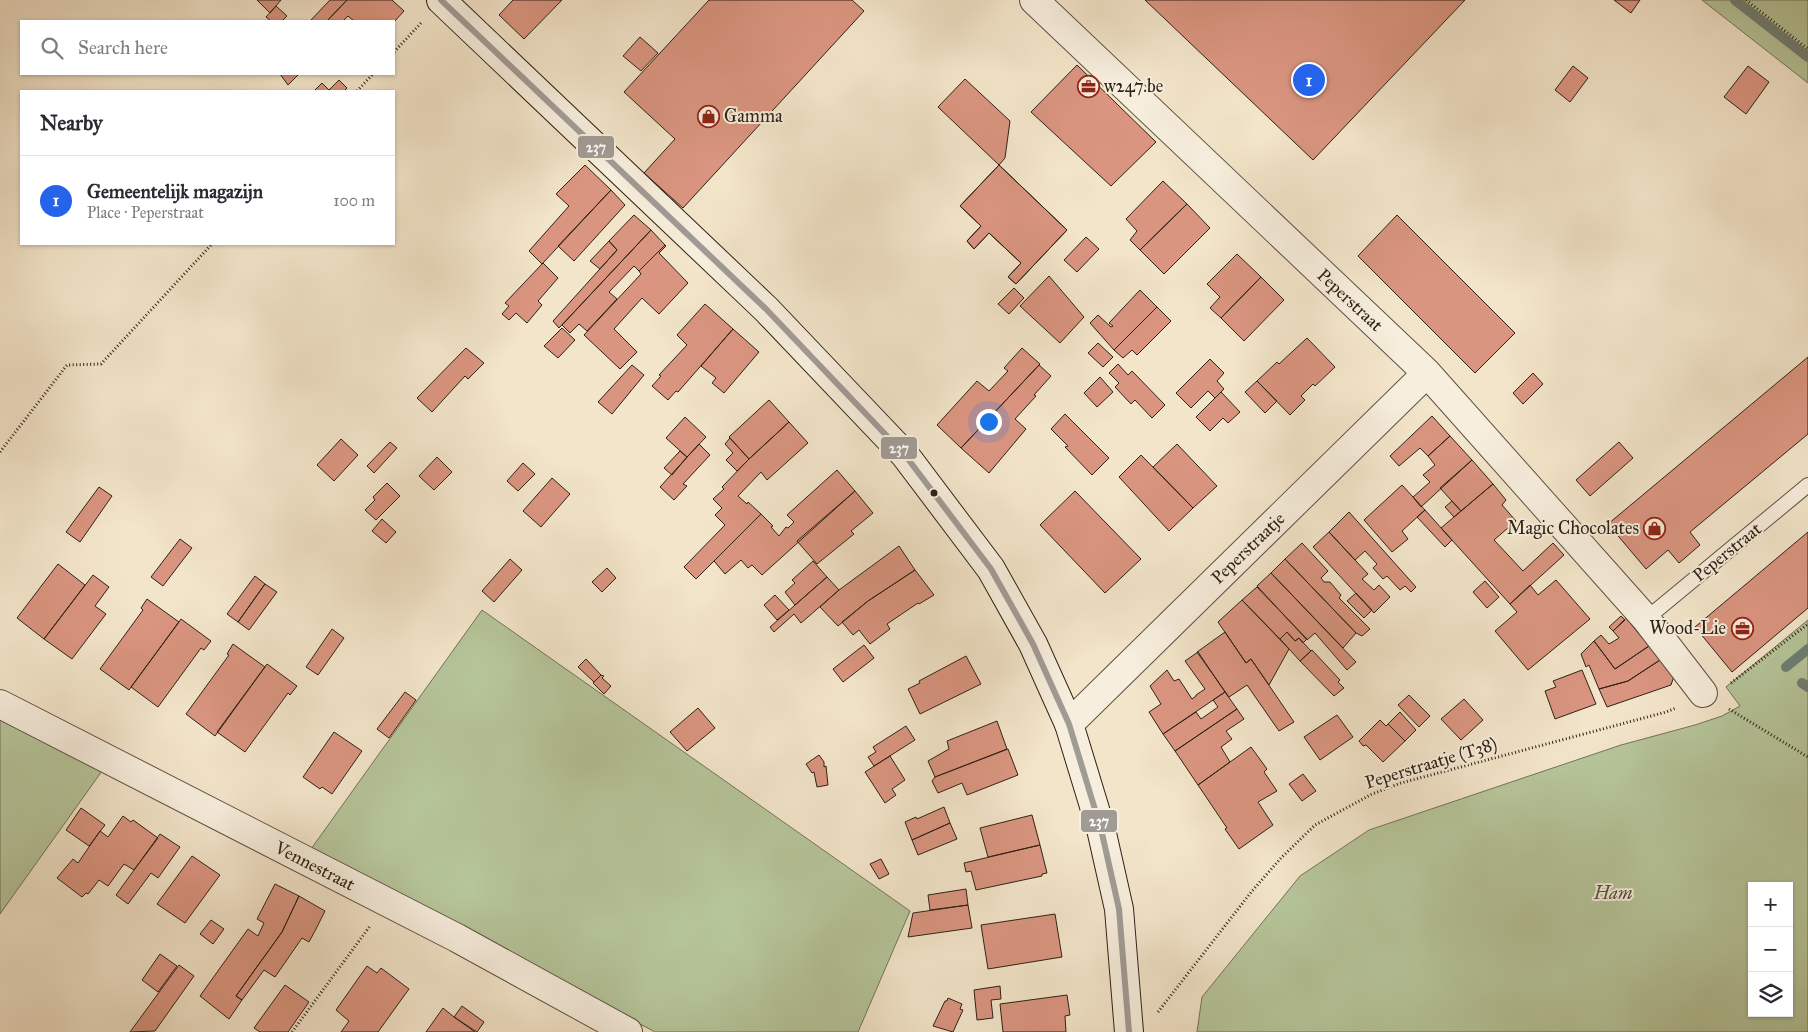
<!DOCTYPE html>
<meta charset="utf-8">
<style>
:root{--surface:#fff;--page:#f7f7f7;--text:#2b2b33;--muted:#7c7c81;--line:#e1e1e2;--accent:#2563eb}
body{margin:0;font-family:"IM FELL Great Primer",serif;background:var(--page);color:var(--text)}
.controls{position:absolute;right:15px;bottom:15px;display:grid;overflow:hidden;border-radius:0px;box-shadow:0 1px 4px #0004}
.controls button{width:45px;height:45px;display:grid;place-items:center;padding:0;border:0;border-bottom:1px solid var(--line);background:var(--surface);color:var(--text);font:25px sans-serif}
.you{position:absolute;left:988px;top:421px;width:18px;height:18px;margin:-12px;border:4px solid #fff;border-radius:50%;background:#1a73e8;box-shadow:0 0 0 8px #1a73e833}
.badge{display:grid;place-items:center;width:32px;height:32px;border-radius:50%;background:var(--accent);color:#fff;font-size:16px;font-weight:700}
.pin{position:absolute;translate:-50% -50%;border:2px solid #fff;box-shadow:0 1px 5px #0006}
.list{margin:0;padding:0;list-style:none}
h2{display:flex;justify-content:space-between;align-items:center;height:65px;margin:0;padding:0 20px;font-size:21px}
h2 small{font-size:16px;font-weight:400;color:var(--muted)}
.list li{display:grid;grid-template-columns:32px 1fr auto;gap:15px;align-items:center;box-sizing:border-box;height:90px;padding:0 20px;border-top:1px solid var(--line)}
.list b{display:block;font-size:19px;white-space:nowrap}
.list p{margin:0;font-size:16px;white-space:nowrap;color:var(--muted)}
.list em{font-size:16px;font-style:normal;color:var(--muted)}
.icon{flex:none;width:28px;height:28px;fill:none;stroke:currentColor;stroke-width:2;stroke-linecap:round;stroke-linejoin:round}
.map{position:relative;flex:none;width:1808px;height:1032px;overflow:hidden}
.search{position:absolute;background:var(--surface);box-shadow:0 1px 4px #0004;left:20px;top:20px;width:375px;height:55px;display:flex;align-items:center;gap:12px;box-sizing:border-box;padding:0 18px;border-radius:0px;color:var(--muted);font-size:19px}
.panel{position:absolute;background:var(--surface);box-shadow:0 1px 4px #0004;left:20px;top:90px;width:375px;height:155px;border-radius:0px}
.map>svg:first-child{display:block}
.green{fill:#b6c59a;stroke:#727358;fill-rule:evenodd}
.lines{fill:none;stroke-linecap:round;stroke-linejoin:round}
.stream{stroke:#6f8075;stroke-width:10}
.building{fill:#da9580;stroke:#2e2115}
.lane-casing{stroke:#5f5242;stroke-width:16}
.street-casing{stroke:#5f5242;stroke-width:30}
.secondary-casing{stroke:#2e2115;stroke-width:30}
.path{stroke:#2e2115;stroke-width:3;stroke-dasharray:1 2.5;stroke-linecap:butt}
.lane{stroke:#f7eedd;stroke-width:14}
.street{stroke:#f7eedd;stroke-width:28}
.secondary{stroke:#f7eedd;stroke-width:28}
.bus-1-casing{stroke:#f7eedd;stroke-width:10}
.bus-1{stroke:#a19b96;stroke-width:6}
.bus-dot{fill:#2e2115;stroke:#f7eedd;stroke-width:2}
.labels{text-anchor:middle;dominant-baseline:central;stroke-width:4;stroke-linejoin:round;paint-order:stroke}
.poi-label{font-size:18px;fill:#2e2115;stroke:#f7eedd;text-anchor:start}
.street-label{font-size:18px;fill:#2e2115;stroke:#f7eedd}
.park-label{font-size:18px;font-style:italic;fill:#57523d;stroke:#f7eedd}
.line-badge{stroke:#f7eedd;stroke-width:2}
.badge-label{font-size:14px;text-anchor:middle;font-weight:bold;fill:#fff}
</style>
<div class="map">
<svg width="1808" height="1032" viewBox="0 0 1808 1032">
<rect width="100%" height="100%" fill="#f3e5ca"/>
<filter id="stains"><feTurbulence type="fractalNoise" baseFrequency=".004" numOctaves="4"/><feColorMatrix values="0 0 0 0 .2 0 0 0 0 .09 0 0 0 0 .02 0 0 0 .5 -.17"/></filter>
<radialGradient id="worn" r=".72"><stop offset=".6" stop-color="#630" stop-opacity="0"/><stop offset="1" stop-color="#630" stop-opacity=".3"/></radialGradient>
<path class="green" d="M1702,0H1808V83Z
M482,610L910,911L858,1032H655L311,849Z
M1808,620V1032H1197L1202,997L1300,876L1369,830L1621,745L1695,725L1722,716L1740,706L1726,687ZM1752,886H1789V1013H1752Z
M0,720L102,771L0,914Z"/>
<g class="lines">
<path class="stream" d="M1735,0L1808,57
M1786,667L1808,649
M1802,683L1808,687"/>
</g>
<path class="building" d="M257,0H281L270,13Z
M330,0H347L327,21H310Z
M347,0H392L404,11L394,22L354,21L348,16L343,21H327Z
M513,0H562L524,39L499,15Z
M709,0H852L864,11L683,208L644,173L675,139L624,92Z
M1145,0H1465L1313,160Z
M1614,0H1640L1631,13Z
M276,6L287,16L282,21H271L266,17Z
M640,37L658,53L641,71L623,56Z
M1077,65L1156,142L1111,186L1031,112Z
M1573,66L1588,78L1570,102L1555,90Z
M1748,66L1769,82L1746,114L1724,97Z
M280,74H299L288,85Z
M965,79L1010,121L1005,158L999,165L938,107Z
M339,80L347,88L344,91H314L322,83L329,90Z
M585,165L611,190L542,264L529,251L569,206L556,194Z
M999,165L1067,230L1016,284L1008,277L1021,263L989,233L974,249L967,241L981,226L960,206Z
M999,165L1067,230L1016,284L1008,277L1021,263L989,233L974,249L967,241L981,226L960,206Z
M1163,181L1187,204L1140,250L1130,240L1137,231L1126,219Z
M611,190L625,205L574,261L558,246Z
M1187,204L1210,228L1164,274L1140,250Z
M634,215L651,230L559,328L553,321L617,250L609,241Z
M1397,215L1515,333L1475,373L1358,256Z
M651,230L665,245L639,271L634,266L609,292L617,299L587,331L579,324L570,333L562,325Z
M1086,237L1099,249L1077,272L1064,260Z
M609,241L617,250L600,269L590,261Z
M665,245L666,246L659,253L688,283L659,314L642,298L614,329L637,352L620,369L584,335L641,274L639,271Z
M1237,254L1261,277L1221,318L1210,308L1220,297L1207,284Z
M543,263L558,278L538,301L542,305L527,323L516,313L509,320L502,314L509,306L505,303Z
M1049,276L1084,317L1060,343L1020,306Z
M1261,277L1284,300L1244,341L1221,318Z
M1014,288L1024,298L1009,314L998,304Z
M1140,290L1157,307L1114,350L1090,323L1098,315L1111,327L1113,326L1109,323Z
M705,304L733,329L678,392L676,391L668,400L652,386L661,376L659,375L687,345L677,335Z
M1157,307L1171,321L1137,355L1132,350L1123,358L1114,350Z
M562,328L575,340L558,358L544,346Z
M733,329L759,352L724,393L712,383L716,378L701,366Z
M1307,338L1335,367L1315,386L1313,384L1301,396L1305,400L1290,415L1257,381L1277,362L1279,364Z
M1098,343L1113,357L1103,367L1088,353Z
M466,348L484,363L468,379L465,376L432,412L417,398Z
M1022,348L1040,364L961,448L937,425L977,381L989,391L1008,371L1004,368Z
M1808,357V434L1690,532L1700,545L1679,563L1668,550L1646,569L1608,524Z
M1210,359L1224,373L1217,381L1224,389L1215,398L1208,391L1191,408L1176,393Z
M1118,364L1128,375L1132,371L1165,405L1152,418L1135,400L1131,404L1115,387L1119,383L1109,373Z
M632,365L644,375L612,414L598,402Z
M1039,365L1051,376L1034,395L1036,396L1015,419L1026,429L989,473L961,448Z
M1533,373L1543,384L1523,404L1513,393Z
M1100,377L1113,392L1097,407L1084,393Z
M1257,381L1277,401L1265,413L1245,392Z
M1221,392L1240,412L1228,423L1223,418L1210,431L1196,417Z
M769,400L789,422L749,459L729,437Z
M1065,414L1109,458L1092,475L1065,447L1068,446L1051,429Z
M1432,416L1450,436L1428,456L1420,448L1399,466L1390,456Z
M685,417L706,437L687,457L666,438Z
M789,422L808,443L767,480L761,472L738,496L747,504L748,502L761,514L696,579L684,567L725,525L715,515L722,508L713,499L724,489L722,487L749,459Z
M1450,436L1472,460L1421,507L1413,497L1430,482L1423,475L1435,465L1428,456Z
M730,438L749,459L737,471L726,460L733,453L725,444Z
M341,439L358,455L334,481L317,465Z
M390,442L397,448L374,473L367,466Z
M1619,442L1633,458L1590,496L1576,480Z
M699,444L710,455L683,484L687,486L674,500L660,487Z
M1177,444L1217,486L1193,508L1153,467Z
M680,451L687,457L672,475L664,468Z
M1141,455L1193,508L1169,531L1119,477Z
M437,457L452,472L434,490L419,476Z
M1472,460L1493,484L1461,511L1440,488Z
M523,463L535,474L518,491L507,481Z
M837,470L855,491L762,575L752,565L748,568L741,560L725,574L714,561L761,514L773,526L771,527L779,536L786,527L788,528L794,522L787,515Z
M552,478L570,494L541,527L523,511Z
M387,483L400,496L376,520L365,510L375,500L373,497Z
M1493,484L1506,500L1502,505L1516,521L1494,540L1523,571L1553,543L1564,555L1510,604L1441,528Z
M1402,485L1425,510L1402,531L1408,539L1392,552L1364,520Z
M99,487L112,496L80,542L66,532Z
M855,491L873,513L851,531L854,534L817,564L797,541Z
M1075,491L1141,559L1105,593L1040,525Z
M1452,501L1461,511L1454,517L1445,507Z
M1425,510L1452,540L1445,547L1417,517Z
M1349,512L1416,587L1411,592L1405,586L1400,590L1387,576L1383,579L1373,568L1377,564L1365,551L1355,560L1329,532Z
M382,519L396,532L386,543L372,531Z
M1329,532L1368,574L1362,579L1374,590L1379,585L1390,597L1374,613L1313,547Z
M1808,532V608L1732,672L1695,627Z
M180,539L192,548L163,586L151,577Z
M1302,543L1328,571L1321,578L1324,582H1330L1341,595L1339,598L1370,629L1362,636L1356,633L1285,559Z
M899,546L915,570L868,601L838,626L820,607L839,590Z
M510,559L522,570L494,602L482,591Z
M1285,559L1356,633L1343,648L1271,573Z
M813,561L827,577L795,605L785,592L795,583L792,580Z
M58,564L85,585L44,639L17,618Z
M607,568L616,578L602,592L592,582Z
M915,570L934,595L919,604L918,603L887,624L890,629L870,644L859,630L853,635L842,622L868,601Z
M1271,573L1356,662L1347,670L1315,633L1307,640L1257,586Z
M93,575L109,587L95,606L106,614L72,659L44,639Z
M255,576L265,584L238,622L227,614Z
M827,577L839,590L801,623L794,614L774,632L770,627Z
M1556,580L1590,619L1528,670L1495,631L1517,612L1510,604L1530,585L1538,595Z
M1485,581L1499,597L1487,608L1473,592Z
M265,584L277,592L249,630L238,622Z
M1257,587L1278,609L1307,639L1303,643L1299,638L1295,641L1287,632L1280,639L1242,600Z
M1356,593L1372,610L1364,618L1347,601Z
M775,595L789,610L777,620L764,605Z
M147,599L179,622L129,690L100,669L143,610L141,608Z
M1242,600L1289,649L1269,685L1251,659L1246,663L1218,622Z
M1621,616L1625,620L1613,631L1609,627Z
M1626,618L1649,646L1615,669L1594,641L1601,635L1609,644L1619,638L1613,631Z
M181,619L211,641L204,650L201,648L158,707L131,687Z
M332,629L344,638L318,675L306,667Z
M1225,632L1246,663L1251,659L1294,722L1279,731L1247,685L1229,697L1197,652Z
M1287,632L1295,641L1299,638L1311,651L1300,661L1280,639Z
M1594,641L1615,669L1649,646L1660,660L1628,681L1599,689L1589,665L1586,667L1581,654Z
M233,644L265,667L215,736L186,714L229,655L227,654Z
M864,645L874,658L843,682L833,669Z
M1312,650L1340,680L1338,682L1344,688L1334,696L1300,661Z
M1198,652L1225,692L1163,734L1149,712L1161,704L1150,686L1167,670L1174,681L1179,679L1192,699L1196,696V695L1205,689L1185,661Z
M966,656L981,684L920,714L908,689L920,683L919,681Z
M586,659L601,675L594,682L578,667Z
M1660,660L1674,676L1671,685L1607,707L1599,689L1628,681Z
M267,664L297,686L290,695L288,693L245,752L217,732Z
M1582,670L1596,704L1555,719L1545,691L1556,687L1553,681Z
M601,675L604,676L602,678L611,686L604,694L593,683Z
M405,692L416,700L389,738L377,729Z
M1225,692L1237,709L1175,751L1163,734L1196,712L1201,719L1218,707L1213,700Z
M1409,695L1430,716L1419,727L1398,705Z
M1464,699L1483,720L1461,740L1441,719Z
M698,708L715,728L687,751L670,732Z
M1237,709L1244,719L1226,731L1232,739L1221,747L1230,762L1198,785L1175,751Z
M1400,712L1416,730L1405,741L1388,724Z
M1337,715L1353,737L1320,760L1304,737Z
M1380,720L1386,726L1388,724L1405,741L1383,762L1366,745L1363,746L1359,741Z
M997,721L1007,749L935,777L928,761L949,749L947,741Z
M906,726L915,740L874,766L868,757L876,752L873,747Z
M334,732L362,751L332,794L322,787L320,789L303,777Z
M1251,747L1267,769L1264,772L1277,791L1258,802L1273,825L1239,849L1225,829L1227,828L1198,785Z
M1008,749L1018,775L967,795L962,783L938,793L932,781L935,777Z
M819,755L824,762V767L826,766L828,785L817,787L814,772L812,773L806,764Z
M890,756L905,780L892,789L896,795L885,803L865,772Z
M1303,774L1316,791L1302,801L1289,784Z
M944,807L950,823L912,840L905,822L916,817L917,819Z
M81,808L105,825L89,846L66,830Z
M1032,815L1040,845L988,857L980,828Z
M123,816L131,822L133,820L158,838L134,870L124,864L108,886L99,880L88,894L86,893L82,897L57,878L73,859L78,863L100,831L108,837Z
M950,823L957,839L918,855L912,840Z
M160,834L180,847L158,878L151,873L128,904L116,895Z
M1040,845L1047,873L1042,874V876L976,890L971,871L966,872L964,863Z
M192,856L220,875L185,923L157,904Z
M881,859L889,874L879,879L870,864Z
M275,884L299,896L282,932L236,996L242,1000L229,1019L200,996L248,929L258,936L264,923L257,919Z
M966,889L968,905L930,910L928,895Z
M299,896L325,911L316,929L309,942L302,938L275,977L264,970L242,1000L236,996L282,932Z
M968,905L972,928L908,937L913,913Z
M1055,914L1062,957L988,969L981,925Z
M211,920L224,929L213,944L200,934Z
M160,954L177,966L158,992L142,980Z
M179,965L194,976L155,1031L130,1032Z
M367,966L377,973L381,968L409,989L378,1032H341L349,1021L336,1010Z
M285,985L309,1002L288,1032H260L254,1028Z
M1000,986L1001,999L991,1000L993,1018L977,1020L974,990Z
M1067,995L1070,1015L1065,1016L1066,1032H1003L1000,1004Z
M948,998L962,1004L960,1009L963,1010L953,1032L933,1026L945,1001H947Z
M462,1006L484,1022L477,1032L454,1017Z
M443,1008L454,1017L475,1032H426Z"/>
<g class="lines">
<defs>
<path id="lane" d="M1646,619L1808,485"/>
<path id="street" d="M1034,0L1427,373L1646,619L1703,693
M0,704L457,938L628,1032
M1069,724L1427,373"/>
<path id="secondary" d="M441,0L766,309L905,455L991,569L1033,644L1069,724L1101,829L1119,909L1129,1032"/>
</defs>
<use href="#lane" class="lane-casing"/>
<use href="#street" class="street-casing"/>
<use href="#secondary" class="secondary-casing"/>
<path class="path" d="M1746,0L1808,49
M394,52L421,23
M357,91L373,74
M0,452L67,365L101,364L212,244
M1731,683L1808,624
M1729,709L1808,757
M1158,1012L1252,891L1281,858L1315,825L1372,794L1401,783L1666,712L1676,708
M292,1032L370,926"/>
<use href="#lane" class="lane"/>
<use href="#street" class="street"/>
<use href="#secondary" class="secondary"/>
<defs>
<path id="bus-1" d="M441,0L766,309L905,455L991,569L1033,644L1069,724L1101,829L1119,909L1129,1032"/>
</defs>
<use href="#bus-1" class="bus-1-casing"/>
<use href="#bus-1" class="bus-1"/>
</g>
<defs>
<symbol id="office-ring" viewBox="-11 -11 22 22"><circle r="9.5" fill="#f7eedd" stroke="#8f2418" stroke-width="1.5"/><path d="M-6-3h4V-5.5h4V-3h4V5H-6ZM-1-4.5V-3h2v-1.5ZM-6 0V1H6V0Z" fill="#8f2418"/></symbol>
<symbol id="shop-ring" viewBox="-11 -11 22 22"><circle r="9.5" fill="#f7eedd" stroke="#8f2418" stroke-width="1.5"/><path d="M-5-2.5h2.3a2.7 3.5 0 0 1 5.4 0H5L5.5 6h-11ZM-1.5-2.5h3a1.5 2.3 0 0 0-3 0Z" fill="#8f2418"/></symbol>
</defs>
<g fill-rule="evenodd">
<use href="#office-ring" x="1076" y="74" width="25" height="25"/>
<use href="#shop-ring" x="696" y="104" width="25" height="25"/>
<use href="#shop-ring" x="1642" y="516" width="25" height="25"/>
<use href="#office-ring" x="1730" y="616" width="25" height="25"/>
</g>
<circle class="bus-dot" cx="934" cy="493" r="4.5"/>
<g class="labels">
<g class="poi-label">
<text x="1104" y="86">w247.be</text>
<text x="724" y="116">Gamma</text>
<text x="1639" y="528" text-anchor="end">Magic Chocolates</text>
<text x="1726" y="628" text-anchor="end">Wood-Lie</text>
</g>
<g class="street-label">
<text transform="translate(1350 300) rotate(43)">Peperstraat</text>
<text transform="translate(1248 548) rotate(-44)">Peperstraatje</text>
<text transform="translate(1727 552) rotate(-39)">Peperstraat</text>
<text transform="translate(1431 763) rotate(-17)">Peperstraatje (T38)</text>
<text transform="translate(315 866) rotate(27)">Vennestraat</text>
</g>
<g class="park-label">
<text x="1613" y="893">Ham</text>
</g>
</g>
<g class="line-badge">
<rect x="577" y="135" width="38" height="24" rx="5" fill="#a19b96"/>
<rect x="880" y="436" width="38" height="24" rx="5" fill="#a19b96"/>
<rect x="1080" y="809" width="38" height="24" rx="5" fill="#a19b96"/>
</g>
<g class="badge-label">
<text x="596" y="152">237</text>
<text x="899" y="453">237</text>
<text x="1099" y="826">237</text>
</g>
<rect width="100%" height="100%" filter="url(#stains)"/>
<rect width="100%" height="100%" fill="url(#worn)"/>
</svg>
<div class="controls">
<button>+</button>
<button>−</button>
<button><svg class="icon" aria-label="layers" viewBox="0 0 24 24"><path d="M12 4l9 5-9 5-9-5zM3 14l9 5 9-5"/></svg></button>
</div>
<div class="you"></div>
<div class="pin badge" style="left:1309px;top:80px">1</div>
<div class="search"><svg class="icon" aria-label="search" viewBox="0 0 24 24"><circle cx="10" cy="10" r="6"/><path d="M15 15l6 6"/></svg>Search here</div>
<section class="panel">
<h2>Nearby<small></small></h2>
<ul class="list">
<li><span class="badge">1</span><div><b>Gemeentelijk magazijn</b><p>Place · Peperstraat</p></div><em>100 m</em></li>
</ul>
</section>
</div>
